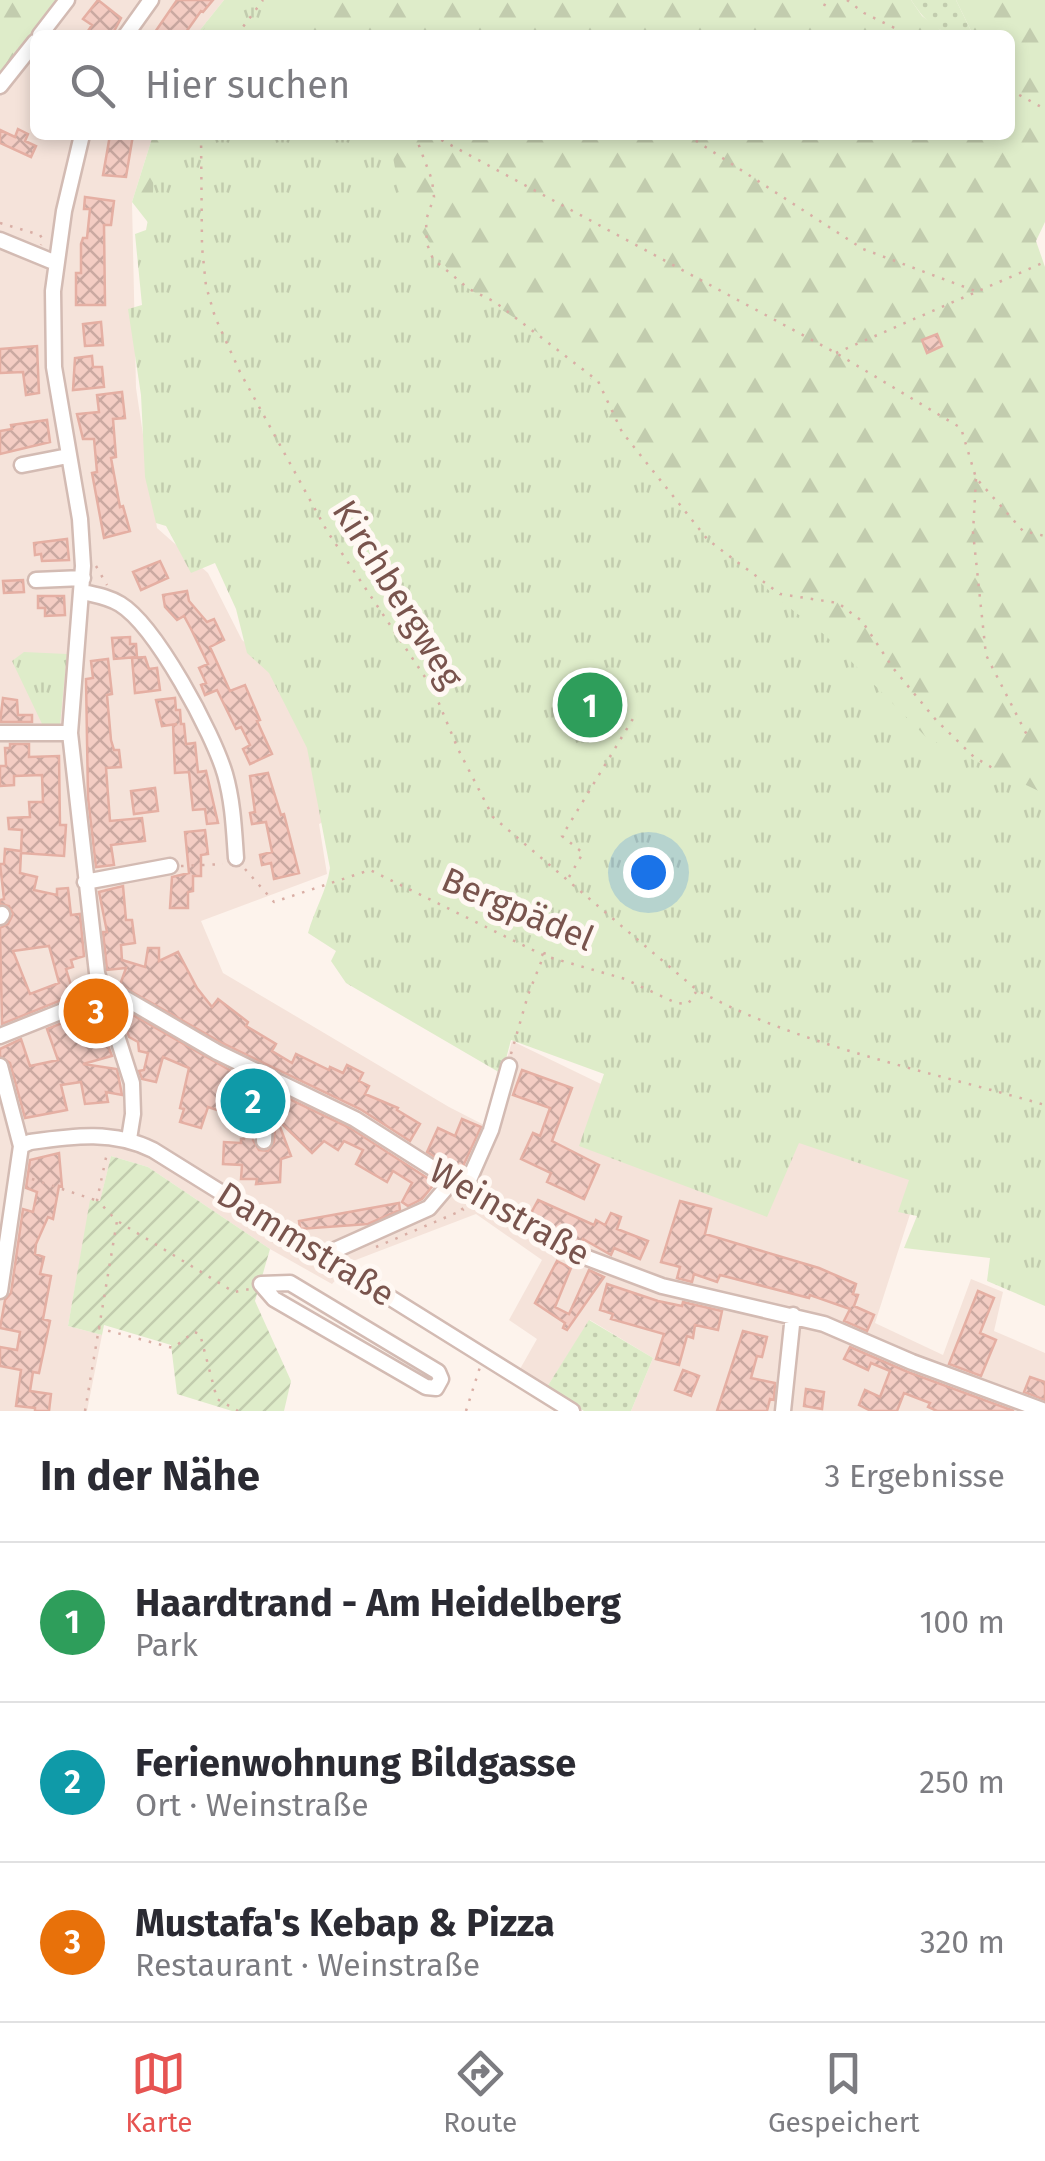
<!DOCTYPE html>
<html lang="de">
<meta charset="utf-8">
<style>
:root{--surface:#fff;--page:#f2f2f3;--text:#2b2b33;--muted:#7c7c81;--line:#e1e1e2;--accent:#e65452}
body{margin:0;font-family:"Fira Sans",sans-serif;background:var(--page);color:var(--text)}
.you{position:absolute;left:648px;top:872px;width:35px;height:35px;margin:-25px;border:8px solid #fff;border-radius:50%;background:#1a73e8;box-shadow:0 0 0 15px #1a73e833}
.badge{display:grid;place-items:center;width:65px;height:65px;border-radius:50%;background:var(--accent);color:#fff;font-size:32px;font-weight:700}
.pin{position:absolute;translate:-50% -50%;border:5px solid #fff;box-shadow:0 2px 10px #0006}
.list{margin:0;padding:0;list-style:none}
h2{display:flex;justify-content:space-between;align-items:center;height:130px;margin:0;padding:0 40px;font-size:42px}
h2 small{font-size:32px;font-weight:400;color:var(--muted)}
.list li{display:grid;grid-template-columns:65px 1fr auto;gap:30px;align-items:center;box-sizing:border-box;height:160px;padding:0 40px;border-top:2px solid var(--line)}
.list b{display:block;font-size:38px;white-space:nowrap}
.list p{margin:0;font-size:32px;white-space:nowrap;color:var(--muted)}
.list em{font-size:32px;font-style:normal;color:var(--muted)}
.icon{flex:none;width:55px;height:55px;fill:none;stroke:currentColor;stroke-width:2;stroke-linecap:round;stroke-linejoin:round}
.map{position:relative;flex:none;width:1045px;height:1411px;overflow:hidden}
.search{position:absolute;background:var(--surface);box-shadow:0 5px 15px #0003;left:30px;right:30px;top:30px;height:110px;display:flex;align-items:center;gap:25px;box-sizing:border-box;padding:0 35px;border-radius:15px;color:var(--muted);font-size:38px}
.sheet{height:610px;background:var(--surface)}
nav{display:flex;justify-content:space-around;align-items:center;box-sizing:border-box;height:140px;border-top:2px solid var(--line);background:var(--surface);font-size:28px;color:var(--muted)}
nav a{display:grid;justify-items:center;gap:5px}
nav .on{color:var(--accent)}
.map>svg:first-child{display:block}
.residential{fill:#f5e3da}
.grass{fill:url(#grass-dots)}
.forest{fill:url(#forest-firs)}
.park{fill:url(#park-tufts)}
.garden{fill:url(#garden-furrows)}
.building{fill:url(#building-cross-hatch);stroke:#e5afa3;stroke-width:2.5;fill-rule:evenodd}
.lines{fill:none;stroke-linecap:round;stroke-linejoin:round}
.minor-casing{stroke:#d3bbb3;stroke-width:19}
.path{stroke:#d9aea5;stroke-width:2.5;stroke-dasharray:2.5 8;stroke-linecap:butt}
.minor{stroke:#fff;stroke-width:14}
.labels{text-anchor:middle;dominant-baseline:central;stroke-width:10;stroke-linejoin:round;paint-order:stroke}
.street-label{font-size:35px;fill:#79544d;stroke:#fff8f3}
</style>
<div class="map">
<svg width="1045" height="1411" viewBox="0 0 1045 1411">
<defs>
<pattern id="grass-dots" width="8" height="8" patternUnits="userSpaceOnUse" patternTransform="scale(2.5)"><rect width="8" height="8" fill="#deecc9"/><path d="M2 2h.1M6 6h.1" fill="none" stroke="#c2ccae" stroke-width="1.8" stroke-linecap="round"/></pattern>
<pattern id="forest-firs" width="22" height="20" patternUnits="userSpaceOnUse" patternTransform="scale(2.5)"><rect width="22" height="20" fill="#deecc9"/><path d="M5 1l3.5 6h-7zM16 11l3.5 6h-7z" fill="#c2ccae"/></pattern>
<pattern id="park-tufts" width="24" height="20" patternUnits="userSpaceOnUse" patternTransform="scale(2.5)"><rect width="24" height="20" fill="#deecc9"/><path d="M3 7l-1-3M5 7V3M7 7l1-3M15 17l-1-3M17 17v-4M19 17l1-3" fill="none" stroke="#c2ccae"/></pattern>
<pattern id="garden-furrows" width="10" height="10" patternUnits="userSpaceOnUse" patternTransform="scale(2.5)"><rect width="10" height="10" fill="#deecc9"/><path d="M-1 1l2-2M0 10L10 0M9 11l2-2" fill="none" stroke="#c2ccae"/></pattern>
<pattern id="building-cross-hatch" width="8" height="8" patternUnits="userSpaceOnUse" patternTransform="scale(2.5)"><rect width="8" height="8" fill="#f3ccc3"/><path d="M0 0l8 8M0 8l8-8" fill="none" stroke="#caa8a1"/></pattern>
</defs>
<rect width="100%" height="100%" fill="#fdf3ec"/>
<path class="residential" d="M62,0H224L196,35H36Z
M35,36V135H153L132,202L136,388L157,528L208,573L242,640L302,688L352,807L319,824L327,874L201,921L223,973L449,1107L488,1127L512,1041L603,1085L775,1132L917,1178L912,1208L875,1323L943,1355L971,1279L1003,1292L994,1331L1045,1353V1411H631L653,1358L590,1320L547,1387L520,1369L537,1339L509,1320L542,1260L476,1214L353,1261L332,1284L270,1249L148,1167L111,1156L100,1202L91,1200L68,1326L102,1335L87,1411H0V82Z"/>
<path class="grass" d="M911,0H956L973,35C940,35 930,28 911,0Z
M589,1320L653,1358L631,1411H584L547,1387Z"/>
<path class="forest" d="M0,0H62L0,82Z
M224,0H911L922,16L947,35H196Z
M956,0H1045V222L1036,241L1045,267V1097L279,390L132,202L153,135H1010V35H973Z"/>
<path class="park" d="M231,0H291L302,10L291,35H202L207,21L218,19Z
M172,135H389L401,201L455,280L551,341L599,387L621,453L777,598L826,636L927,738L1045,794V1306L987,1281L990,1258L904,1248L917,1216L898,1212L909,1180L799,1143L767,1217L579,1146L604,1074L511,1040L502,1074L346,983L331,961L336,951L308,933C314,911 327,890 330,868L307,748L269,673L247,653L236,609L215,563L191,573L166,526L156,523L145,477L141,395L128,309L142,305L135,234L146,230L153,193L154,150L172,148Z
M24,652L67,654L60,725L43,726L12,661Z"/>
<path class="garden" d="M111,1156L148,1167L270,1249L255,1301L291,1381L284,1411H232L177,1394L171,1345L104,1325L102,1335L68,1326L90,1200L100,1201Z"/>
<path class="building" d="M98,0L121,18L112,35H93L88,31L92,25L83,19Z
M177,0H213L203,12L201,11L184,35H153Z
M18,129L28,134L25,141L36,146L31,157L0,143V130L15,137Z
M110,135H133L126,177L103,175Z
M85,197L114,201L111,225H104L105,305H76V273H81V244L83,238H87L90,209H84Z
M101,322L103,345L85,346L83,324Z
M937,334L942,346L927,353L922,340Z
M37,346L39,393L26,395L23,372L0,373V349Z
M92,356L93,367H102L104,387L73,390L75,358Z
M122,392L125,418L113,419L116,457L111,458L120,507L123,506L130,531L104,538L92,473L97,472L94,439H83L77,414L99,412L97,395Z
M47,420L50,442L0,454V431L12,429L11,425Z
M67,539L69,560L42,561L41,554L35,555L34,543Z
M160,561L168,578L141,590L133,572Z
M23,580L24,592L4,593L3,581Z
M187,591L189,601L207,622L214,619L224,640L210,647L230,691L245,685L260,720L257,721L272,754L250,764L243,749L250,745L241,727L236,729L217,690L205,695L201,685L206,683L199,668L208,664L191,629L184,616L177,620L165,607L163,595Z
M38,596H64L65,615L45,616V608H38Z
M130,637V644H136L137,657L114,659L112,638Z
M145,657L149,669L157,668L160,690L135,693L132,658Z
M108,659L112,694L107,695L111,740L114,750H119L121,767L106,768L110,821L142,818L145,841L111,845L114,865L96,867L88,798L86,679L93,678L91,661Z
M3,698L17,700L18,715H32V722H0Z
M175,698L176,710H180L181,724H184L186,744L195,743L198,772L206,771L218,823L207,824L205,809L193,810L189,772L175,773L173,725L177,724L162,726L156,700Z
M10,744H29V757L59,756L60,825H66L64,856L21,853L20,873L37,877L34,890L57,895V889L68,888L71,915L80,914L84,956L71,960L73,967L66,969L74,995L2,1024L0,928L8,924L13,914L9,906L0,904V900L4,899L0,864H4L5,849L21,851L22,830L9,829L8,818L30,817L29,802H43L42,775L14,776V785L0,786V766H6L5,748H10ZM49,946L59,983L30,994L13,951Z
M268,773L281,815L284,814L299,873L274,879L271,863L262,865L260,855L272,852L266,822L252,824L250,813L255,812L250,776Z
M155,788L158,811L134,814L131,791Z
M205,830L208,854L201,855V876H193V891L188,892V908H170L172,877L189,873L185,832Z
M123,886L126,920H132L135,943L121,945L122,960L145,967L148,948H159V961L178,952L197,988L212,1007L218,999L248,1022L246,1026L276,1044L272,1051L292,1063L296,1054L329,1070L330,1067L343,1073L347,1065L363,1073L359,1081L369,1086L365,1094L398,1108L397,1110L420,1124L410,1141L360,1109L222,1043L120,985L126,968L107,970L103,932H107L99,892Z
M119,1007L233,1072L220,1111L208,1107L201,1128L180,1122L184,1109L180,1108L189,1068L163,1057L156,1082L142,1079L139,1071L144,1070L148,1053L139,1051L138,1042L129,1037Z
M97,1009L100,1025L112,1056L83,1064L117,1069L122,1095L106,1092L108,1102L85,1104L81,1082L61,1085L67,1110L25,1118L10,1063L0,1056V1049L21,1039L30,1066L58,1060L47,1029Z
M522,1070L572,1088L552,1141L599,1165L584,1199L547,1182L551,1173L521,1159L533,1133L540,1136L550,1108L513,1095Z
M242,1076L256,1083L253,1140L259,1150L268,1151L274,1142L277,1093L350,1128L435,1183L422,1199L408,1206L402,1202L412,1183L393,1171L387,1182L356,1164L363,1150L344,1141L338,1150L324,1141L312,1153L277,1119L291,1156L281,1159L280,1182L256,1184L257,1179H241L242,1165L223,1164L224,1142L241,1143V1139H244L245,1120L236,1119Z
M462,1119L481,1127L460,1173L427,1152L438,1128L455,1136Z
M59,1153L62,1187L59,1186L53,1219L48,1217L36,1244L35,1254L44,1257L40,1274L51,1276L43,1319L50,1321L39,1373L33,1372L30,1391L51,1394L49,1411H35V1408L16,1406L21,1370L0,1366V1347L17,1350L20,1332L0,1328L5,1300L11,1293L23,1209L33,1212L37,1192L26,1188L30,1160Z
M538,1200L594,1225L596,1220L605,1225L611,1213L621,1217L617,1229L648,1241L640,1259L614,1248L611,1255L583,1239L581,1244L530,1215Z
M680,1201L711,1209L705,1234L819,1268L856,1284L853,1294L858,1295L854,1306L874,1315L867,1331L844,1321L850,1309L810,1295L809,1298L720,1275L717,1282L694,1274L692,1282L677,1278L680,1267L661,1262Z
M399,1203L400,1210L368,1224L300,1229L299,1221Z
M557,1261L571,1268L555,1307L569,1314L589,1270L604,1277L567,1330L563,1328L565,1323L535,1303Z
M607,1284L658,1301L682,1306L683,1302L722,1311L718,1330L695,1325L693,1338L687,1336L679,1365L656,1359L664,1334L611,1319L613,1314L600,1310Z
M978,1291L994,1298L980,1333L996,1340L981,1376L949,1364Z
M743,1331L767,1337L762,1357L757,1356L751,1378L775,1383L774,1400L770,1399L767,1411H717Z
M850,1347L908,1372L1014,1411H937L928,1407L930,1403L904,1393L897,1411H871L859,1405L865,1390L880,1397L890,1371L871,1363L868,1370L844,1359Z
M683,1370L699,1376L691,1396L675,1390Z
M1030,1377L1045,1382V1400L1024,1392Z
M806,1389L824,1392L822,1409L804,1406Z"/>
<g class="lines">
<defs>
<path id="minor" d="M40,35L67,0
M126,35L151,0
M0,86L35,42
M82,135L64,211L53,291L54,367L80,519L83,566L70,733L97,973L132,1083L133,1114L129,1139
M0,240L56,263
M22,465L68,456
M36,580L83,578
M83,592C96,595 109,597 120,604C156,626 213,733 225,774C233,802 234,830 236,858
M0,733H70
M85,882L170,866
M0,917L2,914
M0,1036L103,995L121,996L217,1052L355,1119L486,1202L577,1254L662,1286L824,1324L912,1362L1045,1411
M0,1066L21,1146L0,1291
M264,1141L267,1076
M21,1146L30,1142C73,1136 113,1130 153,1150L572,1411
M465,1189L491,1130L509,1066
M324,1255L429,1208L452,1181
M290,1283L438,1372L441,1379L436,1388L426,1387L274,1299L261,1284Z
M783,1411L793,1315"/>
</defs>
<use href="#minor" class="minor-casing"/>
<path class="path" d="M847,0L864,13L909,35
M824,6L827,0
M237,35L263,0
M1010,90L1045,109
M201,135L202,247L206,286L215,317L240,372L327,531L433,689L458,749L493,817L697,990C799,1046 932,1072 1045,1105
M415,135L432,180L434,197L426,220L427,244L433,259L469,289L495,302L598,381L622,432L708,540L780,594L838,603L862,621L893,668L936,720L974,757L996,770
M432,135L836,353L961,428L976,478L1023,531L1045,536
M687,135L863,249L978,292
M0,223L40,235L43,240L41,245
M836,353L1045,262
M976,479L973,532L986,655L1029,739
M96,566L107,585
M181,866L223,864
M245,869L274,902L370,870L545,956L625,979L676,1003L688,1004L696,992
M569,877L583,853L562,836L634,717
M511,1054L528,995L547,947
M32,1179L95,1200
M119,1222L234,1292L250,1289
M376,1247L463,1210L459,1205L463,1201
M98,1328L173,1348L194,1332L200,1334L217,1399L238,1411
M85,1411L117,1221L97,1200L107,1153
M466,1411L480,1367"/>
<use href="#minor" class="minor"/>
</g>
<g class="labels">
<g class="street-label">
<text transform="translate(398 594) rotate(58)">Kirchbergweg</text>
<text transform="translate(518 909) rotate(23)">Bergpädel</text>
<text transform="translate(510 1212) rotate(30)">Weinstraße</text>
<text transform="translate(306 1244) rotate(32)">Dammstraße</text>
</g>
</g>
</svg>
<div class="you"></div>
<div class="pin badge" style="left:590px;top:705px;background:#2e9e5b">1</div>
<div class="pin badge" style="left:253px;top:1101px;background:#0f9aa8">2</div>
<div class="pin badge" style="left:96px;top:1011px;background:#e8710a">3</div>
<div class="search"><svg class="icon" aria-label="search" viewBox="0 0 24 24"><circle cx="10" cy="10" r="6"/><path d="M15 15l6 6"/></svg>Hier suchen</div>
</div>
<section class="sheet">
<h2>In der Nähe<small>3 Ergebnisse</small></h2>
<ul class="list">
<li><span class="badge" style="background:#2e9e5b">1</span><div><b>Haardtrand - Am Heidelberg</b><p>Park</p></div><em>100 m</em></li>
<li><span class="badge" style="background:#0f9aa8">2</span><div><b>Ferienwohnung Bildgasse</b><p>Ort · Weinstraße</p></div><em>250 m</em></li>
<li><span class="badge" style="background:#e8710a">3</span><div><b>Mustafa's Kebap &amp; Pizza</b><p>Restaurant · Weinstraße</p></div><em>320 m</em></li>
</ul>
</section>
<nav>
<a class="on"><svg class="icon" aria-label="map" viewBox="0 0 24 24"><path d="M3 6l6-2 6 2 6-2v14l-6 2-6-2-6 2zM9 4v14M15 6v14"/></svg>Karte</a>
<a><svg class="icon" aria-label="directions" viewBox="0 0 24 24"><path d="M12 3l9 9-9 9-9-9zM9 14v-3h6M13 9l2 2-2 2"/></svg>Route</a>
<a><svg class="icon" aria-label="saved" viewBox="0 0 24 24"><path d="M7 4h10v16l-5-4-5 4z"/></svg>Gespeichert</a>
</nav>
